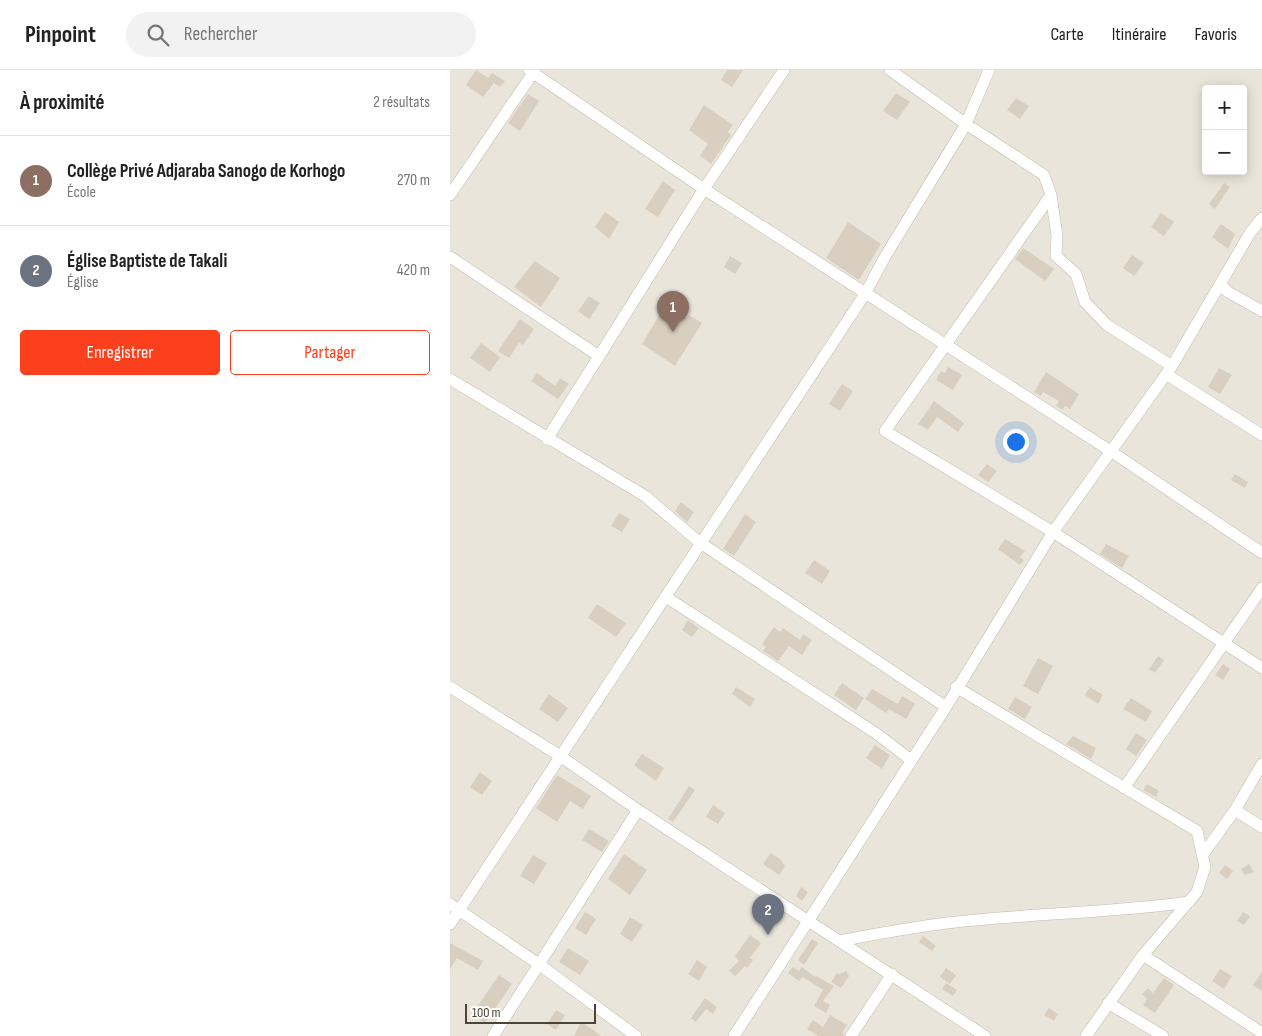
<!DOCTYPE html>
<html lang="fr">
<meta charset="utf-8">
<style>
:root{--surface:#fff;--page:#f2f2f2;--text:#222;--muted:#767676;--line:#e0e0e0;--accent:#fc3f1d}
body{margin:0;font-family:"Sofia Sans Condensed",sans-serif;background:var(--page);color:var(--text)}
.controls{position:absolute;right:15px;top:15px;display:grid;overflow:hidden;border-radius:5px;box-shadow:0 2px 12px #0003}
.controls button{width:45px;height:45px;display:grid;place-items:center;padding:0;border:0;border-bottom:1px solid var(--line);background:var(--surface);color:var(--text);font:25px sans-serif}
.scale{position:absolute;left:15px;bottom:12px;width:131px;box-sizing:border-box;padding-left:5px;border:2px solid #4b4439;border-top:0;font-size:14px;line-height:18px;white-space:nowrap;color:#4b4439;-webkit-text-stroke:4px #fff;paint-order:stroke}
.you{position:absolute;left:565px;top:371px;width:18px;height:18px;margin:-12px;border:4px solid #fff;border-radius:50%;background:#1a73e8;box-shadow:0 0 0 8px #1a73e833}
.badge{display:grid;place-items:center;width:32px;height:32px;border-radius:50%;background:var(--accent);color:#fff;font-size:16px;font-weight:700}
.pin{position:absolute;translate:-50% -41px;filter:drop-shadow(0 1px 2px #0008)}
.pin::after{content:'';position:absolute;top:26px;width:18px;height:15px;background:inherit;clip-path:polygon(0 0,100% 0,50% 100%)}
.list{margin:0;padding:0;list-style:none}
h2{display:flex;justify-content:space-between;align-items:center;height:65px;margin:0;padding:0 20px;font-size:21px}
h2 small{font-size:16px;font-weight:400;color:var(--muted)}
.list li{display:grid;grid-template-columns:32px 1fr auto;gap:15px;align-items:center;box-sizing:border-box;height:90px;padding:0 20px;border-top:1px solid var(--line)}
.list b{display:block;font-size:19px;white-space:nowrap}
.list p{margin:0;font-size:16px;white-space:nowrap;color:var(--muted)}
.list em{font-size:16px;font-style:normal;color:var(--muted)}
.actions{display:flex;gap:10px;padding:15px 20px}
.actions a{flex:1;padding:11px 0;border:1px solid var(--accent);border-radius:5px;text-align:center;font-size:18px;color:var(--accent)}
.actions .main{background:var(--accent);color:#fff}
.icon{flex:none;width:28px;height:28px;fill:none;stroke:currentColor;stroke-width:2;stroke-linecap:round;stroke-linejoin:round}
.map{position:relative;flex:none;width:812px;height:966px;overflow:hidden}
header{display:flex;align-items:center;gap:30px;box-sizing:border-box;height:70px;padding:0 25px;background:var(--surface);border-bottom:1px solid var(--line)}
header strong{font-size:24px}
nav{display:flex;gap:28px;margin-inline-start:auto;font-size:18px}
.search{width:350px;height:45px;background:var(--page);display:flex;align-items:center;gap:12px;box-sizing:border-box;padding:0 18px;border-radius:28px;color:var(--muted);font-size:19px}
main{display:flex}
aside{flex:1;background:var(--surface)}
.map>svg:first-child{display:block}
.residential{fill:#eae5da;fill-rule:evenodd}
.building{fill:#d8cfc1}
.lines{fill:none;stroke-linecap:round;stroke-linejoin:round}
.minor-casing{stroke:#c2bbae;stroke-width:12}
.minor{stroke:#fff;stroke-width:11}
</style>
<header>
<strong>Pinpoint</strong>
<div class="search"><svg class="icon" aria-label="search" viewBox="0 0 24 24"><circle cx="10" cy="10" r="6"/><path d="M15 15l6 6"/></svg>Rechercher</div>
<nav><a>Carte</a><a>Itinéraire</a><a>Favoris</a></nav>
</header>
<main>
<aside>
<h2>À proximité<small>2 résultats</small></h2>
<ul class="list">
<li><span class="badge" style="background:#8d6e63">1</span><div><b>Collège Privé Adjaraba Sanogo de Korhogo</b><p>École</p></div><em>270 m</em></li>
<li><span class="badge" style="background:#6b7280">2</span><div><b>Église Baptiste de Takali</b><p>Église</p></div><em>420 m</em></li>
</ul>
<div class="actions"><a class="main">Enregistrer</a><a>Partager</a></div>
</aside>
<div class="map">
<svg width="812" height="966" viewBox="0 0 812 966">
<rect width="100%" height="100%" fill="#f6f3ec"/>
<path class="residential" d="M0,0H812V966H0ZM756,19H793V101H756Z"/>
<path class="building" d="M26,0L38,8L42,3L55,11L50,17L44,13L33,27L16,15Z
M277,0H293L282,17L271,10Z
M446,23L460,32L447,50L433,41Z
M78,24L89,31L70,61L58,53Z
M566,28L579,36L570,49L557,40Z
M254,35L283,55L278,62L281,65L261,94L250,86L258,74L239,60Z
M213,111L225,120L208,147L195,139Z
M774,113L780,117L765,139L759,134Z
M155,142L169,152L159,169L145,157Z
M711,143L724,152L714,166L701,157Z
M398,152L431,174L409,210L376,188Z
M771,154L785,164L778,179L762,167Z
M573,178L604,199L595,211L565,189Z
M682,185L694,193L684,206L673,198Z
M280,186L292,193L285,204L274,197Z
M85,191L110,208L91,237L64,217Z
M139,226L150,233L139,249L128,241Z
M215,235L237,248L239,245L252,253L225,296L192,274Z
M70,249L84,259L73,275L69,273L59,288L48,281Z
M31,273L50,287L40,302L20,288Z
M498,297L512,305L503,320L486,310L491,301L495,303Z
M769,298L782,305L770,324L758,317Z
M596,302L629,324L620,339L615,336L613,340L606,336L609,331L593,322L591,326L584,322Z
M87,303L105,316L110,308L119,314L108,329L81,311Z
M392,314L403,321L390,341L379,334Z
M484,331L514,353L508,362L487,347L478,360L468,354Z
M537,394L547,401L538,412L528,405Z
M785,404L798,412L795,418L781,410Z
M231,432L244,442L237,452L225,441Z
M169,443L180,449L172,462L161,456Z
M295,444L306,452L284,486L273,479Z
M555,469L575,481L570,487L574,490L570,495L548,479Z
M656,474L679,486L672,498L650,484Z
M364,490L380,501L372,514L355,503Z
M147,534L176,553L166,567L138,548Z
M238,550L249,558L242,567L232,560Z
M324,557L330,562L333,558L350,570L353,564L362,570L352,585L339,576L328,591L313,581L316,577L312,574Z
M708,586L714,590L705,603L699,599Z
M588,588L603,596L588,624L573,616Z
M773,594L780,599L773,610L765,605Z
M392,613L414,628L406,640L384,625Z
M286,617L305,629L300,637L282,624Z
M640,617L653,625L648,634L635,625Z
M422,619L448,634L452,626L465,634L456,649L439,639L436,643L415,629Z
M99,624L118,638L108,652L89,639Z
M565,627L582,637L575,649L558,639Z
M681,628L702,641L696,652L673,639Z
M686,663L697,670L686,686L676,679Z
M623,666L646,678L641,689L616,674Z
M425,675L440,685L432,699L416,688Z
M192,684L214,698L206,711L184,695Z
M30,702L42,711L32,725L20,717Z
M107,705L141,726L133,739L120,731L107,752L86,738Z
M697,714L709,721L706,727L693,720Z
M239,716L245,720L223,752L218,749Z
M263,735L275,743L268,754L256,747Z
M139,759L159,771L152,782L132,770Z
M321,783L331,790L335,796L329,805L313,794Z
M174,784L197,800L180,825L158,809Z
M83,785L97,793L84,814L70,806Z
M799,794L804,802L795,805L791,799Z
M775,795L783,801L777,809L769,803Z
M351,817L358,822L352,831L346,826Z
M135,842L146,849L136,865L125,858Z
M793,842L800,846L794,855L787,851Z
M180,847L193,855L182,872L170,864Z
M300,865L311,873L300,888L303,890L297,898L295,896L285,906L279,901L289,891L285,886Z
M473,866L486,876L482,881L469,872Z
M362,869L368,873L354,895L348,890Z
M0,873L33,891L28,900L7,888L0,899Z
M118,878L139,891L130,905L109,892Z
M247,890L257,897L249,911L238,904Z
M343,897L349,901L352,897L365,907L366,906L384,916L373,931L380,935L376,943L364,936L373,920L353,907L349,911L338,903Z
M496,898L506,905L500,914L490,907Z
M770,899L782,906L774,919L762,911Z
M396,901L399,906L391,918L381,912L387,903L389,904Z
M812,902V921L803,915Z
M49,905L62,914L35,953L22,944Z
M714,908L724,915L705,943L693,935L697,929L692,924L698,918L703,923Z
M496,913L507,920L503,926L492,919Z
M255,928L267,937L263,944L256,939L246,952L241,948Z
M599,938L608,944L604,951L594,945Z
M106,940L115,945L106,960L97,954Z
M380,945L397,955L393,961L394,966H368L357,959L363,950L373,957Z
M131,952L142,959L151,966H124Z"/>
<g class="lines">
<defs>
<path id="minor" d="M79,0L254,119L662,382L812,483
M440,0L516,54L594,105L601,125L607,166L606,186L626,204L635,232L657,255L722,296
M0,125L83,3
M601,125L435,361L603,462L812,598
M0,187L149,286
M770,214L778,222L812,241
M716,304L812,365
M0,309L195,426L249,472L496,637
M97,369L254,119L334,0
M216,527L427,664L461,690
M0,617L110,686L188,740L535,966
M506,617L747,761L755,797L747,822L693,885L636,966
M674,718L812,518
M785,740L812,757
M754,783L785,740L812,694
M0,834L90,895L186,966
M0,854L415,224L436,185L516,54L539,0
M390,871C435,862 480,854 526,850C597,843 668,842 739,832
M693,885L812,963
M658,933L713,966
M43,966L188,740
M284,966L496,637L603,462L722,296L800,163L812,148
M401,966L442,904"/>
</defs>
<use href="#minor" class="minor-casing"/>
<use href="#minor" class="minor"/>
</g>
</svg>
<div class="controls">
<button>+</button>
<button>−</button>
</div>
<div class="scale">100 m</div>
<div class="you"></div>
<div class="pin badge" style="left:223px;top:262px;background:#8d6e63">1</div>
<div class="pin badge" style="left:318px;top:865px;background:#6b7280">2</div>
</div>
</main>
